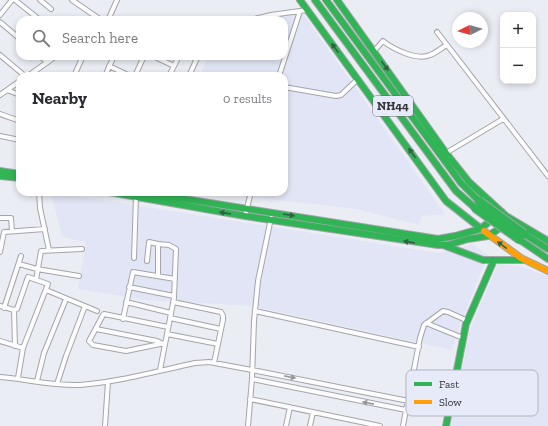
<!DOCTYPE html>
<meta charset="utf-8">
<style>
:root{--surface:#fff;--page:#f2f2f3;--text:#2b2b33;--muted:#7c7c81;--line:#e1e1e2}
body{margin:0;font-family:"Zilla Slab",serif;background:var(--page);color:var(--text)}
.controls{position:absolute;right:12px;top:12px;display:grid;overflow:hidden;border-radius:8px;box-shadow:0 2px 6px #0003}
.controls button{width:36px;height:36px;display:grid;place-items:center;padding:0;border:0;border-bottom:1px solid var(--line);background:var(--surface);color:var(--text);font:20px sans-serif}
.compass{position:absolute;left:452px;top:12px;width:36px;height:36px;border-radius:50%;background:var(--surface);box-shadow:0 2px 6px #0003;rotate:264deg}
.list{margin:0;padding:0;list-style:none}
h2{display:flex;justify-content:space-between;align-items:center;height:52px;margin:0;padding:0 16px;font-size:17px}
h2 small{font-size:13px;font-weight:400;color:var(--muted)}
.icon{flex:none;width:22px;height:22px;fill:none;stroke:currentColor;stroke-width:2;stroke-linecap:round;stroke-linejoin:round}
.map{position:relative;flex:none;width:548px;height:426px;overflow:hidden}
.search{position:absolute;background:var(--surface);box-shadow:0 2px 6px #0003;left:16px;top:16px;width:272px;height:44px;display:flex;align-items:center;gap:10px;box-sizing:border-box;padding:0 14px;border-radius:12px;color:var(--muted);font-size:15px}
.panel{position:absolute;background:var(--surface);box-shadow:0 2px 6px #0003;left:16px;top:72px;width:272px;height:124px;border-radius:12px}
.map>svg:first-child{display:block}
.built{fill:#e2e5f5}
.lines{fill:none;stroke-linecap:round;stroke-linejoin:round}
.street-casing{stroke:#a4a5aa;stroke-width:6}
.fast-casing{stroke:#a4a5aa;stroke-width:8}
.slow-casing{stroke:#a4a5aa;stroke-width:8}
.street{stroke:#fcfcfd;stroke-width:4}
.fast{stroke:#30b455;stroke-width:6}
.slow{stroke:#ff9f0a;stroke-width:6}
.fast-bridge-casing{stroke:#a4a5aa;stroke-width:10;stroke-linecap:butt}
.fast-bridge{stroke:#30b455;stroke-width:8}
.oneway{fill:#316043}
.oneway2{fill:#97989b}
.labels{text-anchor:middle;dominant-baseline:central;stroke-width:3;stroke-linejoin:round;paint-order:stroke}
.shield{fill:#e7eaf8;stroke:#686a72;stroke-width:1}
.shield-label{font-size:12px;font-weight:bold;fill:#323339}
.key{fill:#e7eaf8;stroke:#b1b3bf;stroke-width:1}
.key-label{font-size:11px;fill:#323339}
</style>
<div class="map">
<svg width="548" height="426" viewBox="0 0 548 426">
<rect width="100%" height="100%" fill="#ebedf4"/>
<path class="built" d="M303,14L445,214L422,216L419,224L407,222L357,209L206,192H284V76H200L208,56H284V20H260L275,16Z
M51,192L439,253L472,244L488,255L461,322L452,350L252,306L146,300L78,289L86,242L62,237Z
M498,264L519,266L548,276V426H450L471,326Z"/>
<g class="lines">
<defs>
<path id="street" d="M15,0L40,20
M40,0L51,9
M72,0L101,20
M0,15L12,0
M108,20L117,0
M250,20L271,15L307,10
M0,22L20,39
M437,32L548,176
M374,51L383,41C393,49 417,61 430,55C436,53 441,48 447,45
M0,55L25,76
M40,56L47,62
M153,56L174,66
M109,66L130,76
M28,76L56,56
M74,76L83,56
M105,76L114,56
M135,76L144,56
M169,76L179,56
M189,76L198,56
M279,76L300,11
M284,87L336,96L341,95L358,79
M7,90L20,95
M0,95L20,81
M0,114L20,121
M0,136L20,140
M446,153L503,119
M39,192L40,208L49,250
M245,216L251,192
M0,218H11L12,231
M158,244V276
M0,252L4,232L45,229
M134,258L136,196
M147,261L149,242L158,244L169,245L176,249L174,298L160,370
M19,264L37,269L79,276
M36,280L41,251L82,249
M129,287L174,296
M46,290L97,311
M126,302L171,313
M173,302L221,312L223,316V320L214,363
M0,306L14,310L17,309L28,277L48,284L23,348L18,378
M4,308L21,256
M14,310L15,346
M255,311L419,347
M170,318L221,329
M123,319L133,272L175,279
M426,323L463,338
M96,329L157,341L163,344
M167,334L218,344
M0,341L23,348
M165,343L126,351L93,345L89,341L103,315L104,314L168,327
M0,377C26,379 53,386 80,385C119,382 157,371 195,363L209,362L252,370L449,409
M252,379L406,410
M37,381L44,353L66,299
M57,384L66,356L85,306
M250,399L380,426
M105,426L108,382
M248,426L252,379L254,321L258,281L271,218
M286,426L290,407
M310,426L313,412
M403,426L420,338L424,325L443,311L448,312L468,321"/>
<path id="fast" d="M300,0L446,201L484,231
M315,0L456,191L475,208
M326,0L461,183L479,201
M337,0L446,153L469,182L506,216L548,241
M0,171L20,174
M0,176L20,178
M109,192L245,216L438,245H448L468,239L488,236L512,220
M140,192L438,239L455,236L480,229L502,212
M524,234L548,249
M520,240L548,259
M443,245L483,260H523
M446,426L466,324L494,260"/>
<path id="slow" d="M484,231L521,258L548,271"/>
</defs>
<use href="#street" class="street-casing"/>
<use href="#fast" class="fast-casing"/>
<use href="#slow" class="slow-casing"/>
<use href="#street" class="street"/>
<use href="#fast" class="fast"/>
<use href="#slow" class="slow"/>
<defs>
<path id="fast-bridge" d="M479,201L524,234
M475,208L520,240"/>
</defs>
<use href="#fast-bridge" class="fast-bridge-casing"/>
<use href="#fast-bridge" class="fast-bridge"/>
</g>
<defs><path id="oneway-solid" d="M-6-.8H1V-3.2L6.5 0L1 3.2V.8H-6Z"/></defs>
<g class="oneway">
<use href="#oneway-solid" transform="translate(335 48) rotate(-126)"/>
<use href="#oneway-solid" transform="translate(385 66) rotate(54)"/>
<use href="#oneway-solid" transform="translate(412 153) rotate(-126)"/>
<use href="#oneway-solid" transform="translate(225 213) rotate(-171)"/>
<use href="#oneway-solid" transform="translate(289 215) rotate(9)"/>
<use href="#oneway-solid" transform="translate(409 242) rotate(-171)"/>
<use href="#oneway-solid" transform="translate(502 245) rotate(-144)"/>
</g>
<g class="oneway2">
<use href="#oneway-solid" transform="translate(290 377) rotate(11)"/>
<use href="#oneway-solid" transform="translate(368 403) rotate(-169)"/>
</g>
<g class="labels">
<rect class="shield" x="373" y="96" width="40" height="20" rx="3"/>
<g class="shield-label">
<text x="393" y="106">NH44</text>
</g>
</g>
<rect x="406" y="370" width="132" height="46" rx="6" class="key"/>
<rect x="414" y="382" width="18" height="4" fill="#30b455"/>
<rect x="414" y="400" width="18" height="4" fill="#ff9f0a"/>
<g class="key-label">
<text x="439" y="388">Fast</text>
<text x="439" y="406">Slow</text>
</g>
</svg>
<div class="controls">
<button>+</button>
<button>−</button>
</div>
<svg class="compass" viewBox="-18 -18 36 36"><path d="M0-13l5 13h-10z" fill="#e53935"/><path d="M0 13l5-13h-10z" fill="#7c7c81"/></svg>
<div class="search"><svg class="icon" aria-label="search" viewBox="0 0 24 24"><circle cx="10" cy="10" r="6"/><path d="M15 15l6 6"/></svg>Search here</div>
<section class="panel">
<h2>Nearby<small>0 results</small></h2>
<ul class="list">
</ul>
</section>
</div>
